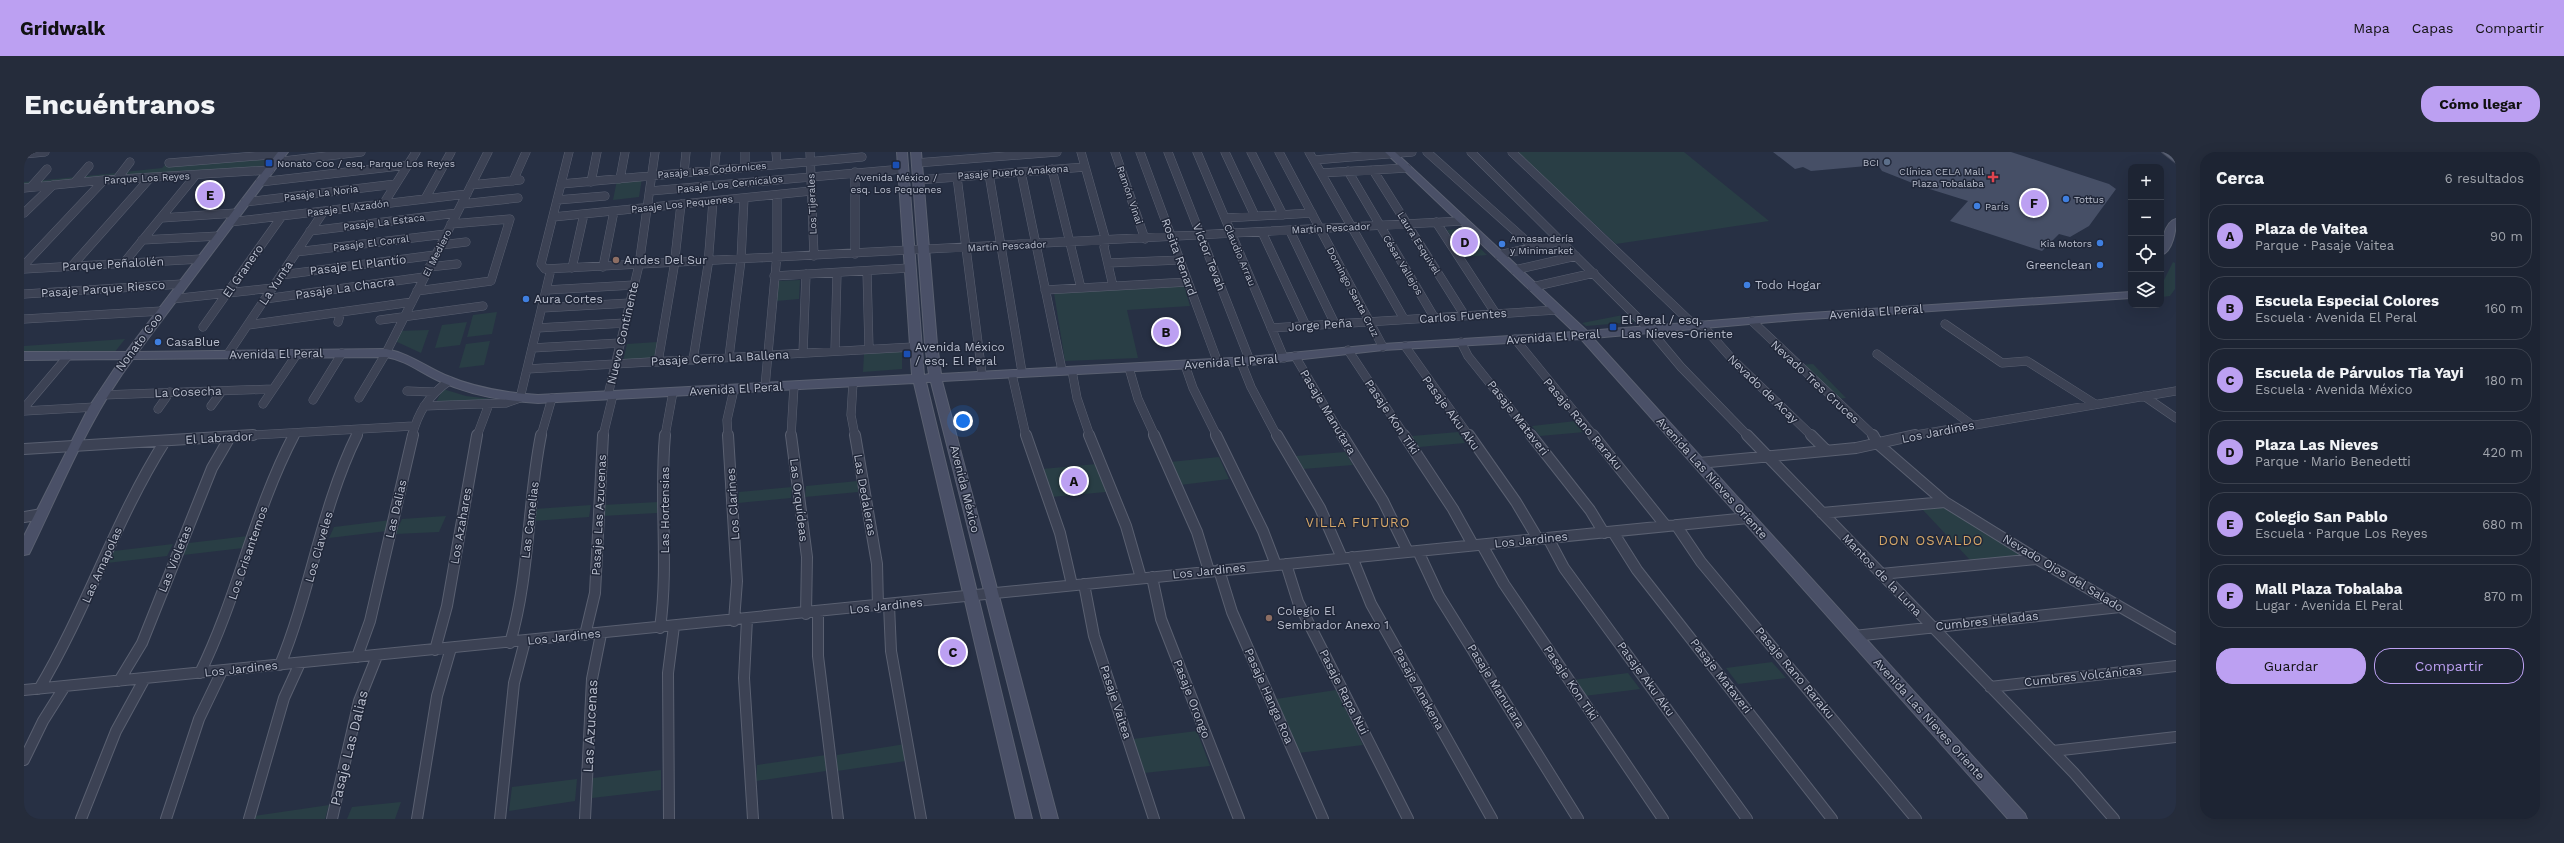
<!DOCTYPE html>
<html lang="es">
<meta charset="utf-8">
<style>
:root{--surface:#1d2433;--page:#252c3b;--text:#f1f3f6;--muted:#a0a4ac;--line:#3b414e;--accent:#bca0f2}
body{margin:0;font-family:"Work Sans",sans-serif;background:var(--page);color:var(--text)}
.controls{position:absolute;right:12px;top:12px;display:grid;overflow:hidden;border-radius:8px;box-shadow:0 4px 16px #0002}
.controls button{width:36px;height:36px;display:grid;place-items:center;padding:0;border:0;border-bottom:1px solid var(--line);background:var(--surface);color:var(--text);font:20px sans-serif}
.you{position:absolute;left:939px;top:269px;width:14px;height:14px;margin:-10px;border:3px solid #fff;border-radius:50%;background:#1a73e8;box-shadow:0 0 0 6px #1a73e833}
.badge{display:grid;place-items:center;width:26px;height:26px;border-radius:50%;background:var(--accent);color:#111;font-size:13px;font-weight:700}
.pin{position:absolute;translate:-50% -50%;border:2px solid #fff;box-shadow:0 1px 4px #0006}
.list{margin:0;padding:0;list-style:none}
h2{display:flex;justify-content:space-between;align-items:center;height:52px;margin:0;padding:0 16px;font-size:17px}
h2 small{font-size:13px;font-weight:400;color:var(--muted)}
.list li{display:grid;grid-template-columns:26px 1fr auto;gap:12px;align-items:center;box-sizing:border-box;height:64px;margin:0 8px 8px;padding:0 8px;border:1px solid var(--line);border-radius:16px}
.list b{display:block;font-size:15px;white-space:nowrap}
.list p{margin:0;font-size:13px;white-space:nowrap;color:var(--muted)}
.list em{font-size:13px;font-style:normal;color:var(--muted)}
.actions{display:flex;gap:8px;padding:12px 16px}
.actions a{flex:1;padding:9px 0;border:1px solid var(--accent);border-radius:16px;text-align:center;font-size:14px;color:var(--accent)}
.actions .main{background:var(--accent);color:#111}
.icon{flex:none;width:22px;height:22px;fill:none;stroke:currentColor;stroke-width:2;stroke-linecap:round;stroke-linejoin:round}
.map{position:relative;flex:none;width:2152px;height:667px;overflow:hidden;border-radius:16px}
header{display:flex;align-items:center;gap:24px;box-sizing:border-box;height:56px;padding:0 20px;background:var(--accent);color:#111}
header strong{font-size:19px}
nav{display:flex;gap:22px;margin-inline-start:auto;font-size:14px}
.intro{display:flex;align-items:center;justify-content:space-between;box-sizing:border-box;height:96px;padding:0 24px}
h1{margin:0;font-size:28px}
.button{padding:10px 18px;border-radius:16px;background:var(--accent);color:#111;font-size:14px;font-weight:700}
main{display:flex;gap:24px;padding:0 24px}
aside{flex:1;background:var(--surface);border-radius:16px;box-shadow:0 4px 16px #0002}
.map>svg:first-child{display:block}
.green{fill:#293e45}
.building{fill:#464f66}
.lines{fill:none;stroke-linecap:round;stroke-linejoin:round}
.street-far1-casing{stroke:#5a6071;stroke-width:9}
.street-casing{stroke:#5a6071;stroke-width:12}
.secondary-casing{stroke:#5a6071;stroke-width:2}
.primary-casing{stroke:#454b5d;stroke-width:2}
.street-far1{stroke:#3c4254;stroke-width:8}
.street{stroke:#3c4254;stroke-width:10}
.secondary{fill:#4a5067;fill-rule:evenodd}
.primary{fill:#5a6174;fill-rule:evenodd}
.service-dot{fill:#5c6f8a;stroke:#202739;stroke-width:1.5}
.transit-dot{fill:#1a4fb4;stroke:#202739;stroke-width:1.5}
.health-dot{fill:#e0444e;stroke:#202739;stroke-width:1.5}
.shop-dot{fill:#3f7fe0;stroke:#202739;stroke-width:1.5}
.education-dot{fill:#8d6e63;stroke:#202739;stroke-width:1.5}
.labels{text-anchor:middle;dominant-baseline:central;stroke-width:3;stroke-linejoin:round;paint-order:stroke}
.far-poi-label{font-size:10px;fill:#b9becd;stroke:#202739;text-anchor:start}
.far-street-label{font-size:10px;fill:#b9becd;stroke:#202739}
.street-label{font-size:12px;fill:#b9becd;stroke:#202739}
.poi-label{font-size:12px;fill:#b9becd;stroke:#202739;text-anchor:start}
.neighbourhood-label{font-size:13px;letter-spacing:1px;fill:#d8a969;stroke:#202739}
.near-street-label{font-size:14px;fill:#b9becd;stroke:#202739}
</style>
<header>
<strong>Gridwalk</strong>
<nav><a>Mapa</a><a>Capas</a><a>Compartir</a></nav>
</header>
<div class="intro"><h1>Encuéntranos</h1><a class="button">Cómo llegar</a></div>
<main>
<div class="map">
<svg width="2152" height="667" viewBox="0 0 2152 667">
<rect width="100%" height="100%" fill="#273044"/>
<path class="green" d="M1493,0H1660L1745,69L1592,92Z
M248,5L241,13L232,17L96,25L100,20L138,16L141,13Z
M93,21L90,25L0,34V30Z
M618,26L615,45L589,48L593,28Z
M1436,77L1463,103L1441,105L1423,78Z
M2149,110L2151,111V137L2146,144L2137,145V134Z
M776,128L775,147L752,149L753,129Z
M1160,133L1166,154L1103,158L1114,206L1041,209L1030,141Z
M473,160L468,182L443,185L449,163Z
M1604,162L1611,170L1562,174L1558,171Z
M443,170L436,193L411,196L418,173Z
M405,178L397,201L371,189L374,179Z
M101,187L90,201H0V194Z
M466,189L460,213L435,216L442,192Z
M633,190L630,207L599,209L603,192Z
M878,199V217L839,220L840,202Z
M1789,212L1822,246L1813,247L1775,213Z
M419,237L442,244L468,247L412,250Z
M1552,269L1561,280L1516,284L1508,274Z
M1434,280L1441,291L1395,295L1388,284Z
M1321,300L1329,313L1279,317L1272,304Z
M1195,305L1205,327L1156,333L1146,310Z
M1073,312L1082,340L1027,345L1018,317Z
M834,329V340L781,345L782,334Z
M768,335L767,346L714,351L715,340Z
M634,350L633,361L578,364L579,353Z
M567,353L565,365L509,369L511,357Z
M1919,354L1999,404L1947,409L1898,357Z
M422,364L415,380L371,382L378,367Z
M367,368L363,379L305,386L310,375Z
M224,384L219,396L159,403L165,391Z
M149,392L143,404L83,411L90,399Z
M1748,510L1762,526L1714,532L1702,516Z
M1604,521L1616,537L1560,544L1549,528Z
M1312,538L1339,593L1274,601L1252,547Z
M1173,579L1186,614L1120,621L1109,587Z
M881,592L882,609L813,619V603Z
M802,603V619L732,629L733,613Z
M637,618V638L568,646L569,626Z
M553,627L551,649L485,659L488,635Z
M377,650L371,667H323L328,655Z
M305,653L301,667H229L230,664Z"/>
<path class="building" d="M1749,0H1987L2085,32L2092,37L2065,74L2046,85L2035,82L2018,99L1926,69L1944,49L1896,34L1858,19L1854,13L1787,19L1779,15L1771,17Z"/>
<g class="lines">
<defs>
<path id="street-far1" d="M545,0L517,112L521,117L1439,69
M721,0V15
M752,0L753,12
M786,0L790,104
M1057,0L1082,89L1080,95L1089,134
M1091,0L1121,87
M1116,0L1194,211
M1144,0L1226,209
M1173,0L1260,206
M1201,0L1231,64
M1227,0L1259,63
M1255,0L1359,195
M1285,0L1380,167
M1403,0L1509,95
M1447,0L1626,178L1657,215L1724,284
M1488,0L1671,174
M0,2L21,0
M1290,8L1388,0
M251,10L337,0
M145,11L257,2
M892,11L1033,0
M1028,17L1057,136
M690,18L692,0
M1349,18L1441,164
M1324,19L1410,165
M831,20V102
M997,20L1038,218
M660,21L662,0
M1297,21L1383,16
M965,22L998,220
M933,25L958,222
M93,27L106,10
M596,27L601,0
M894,28L1061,15
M489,29L502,0
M51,30L65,14
M236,30L384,13
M567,30L573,0
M537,32L838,5
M447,33L496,28
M7,35L23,17
M0,36L80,28L246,18
M626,39L879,17
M401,47L427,0
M533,48L581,44
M221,50L372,32
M360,51L392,0
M438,52L494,46
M0,61L29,33
M529,65L787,39
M137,66L212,61
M1201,66L1288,61
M206,70L443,42
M1412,70L1472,162
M286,79L433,61
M1266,79L1311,172
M1238,80L1282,174
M118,88L195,84
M417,93L442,90
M272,100L422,82
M1475,103L1537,89
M1084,111L1156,108
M99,112L171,24
M0,113L80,28
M47,115L126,26
M405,115L433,112
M579,115L590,59
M548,116L560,62
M0,117L177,107
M1491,118L1552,104
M843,119L845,197
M257,123L411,103
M750,124L885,116
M1508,135L1570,121
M522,138L610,133
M1021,138L1164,130
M393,139L467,129L486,67L427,72
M0,142L158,132
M148,147L249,136
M241,147L400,125
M518,156L606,151
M0,167L138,159
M356,168L459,154
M1728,169L1850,284
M314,170L317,160
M1921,172L1978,211L2003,209L2071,252
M224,173L388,150
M1678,173L1709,208L1788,284
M179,175L258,64
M513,176L601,171
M1247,176L1533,158
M1491,187L1570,284
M1437,190L1444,204L1508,284
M1381,194L1445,284
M508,196L596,191
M1324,198L1381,284
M811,199L813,121
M779,201L782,122
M204,202L300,59
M1853,202L1948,273
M1271,204L1318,284
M705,205L717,108L720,46
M669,208L684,113L689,49
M634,210L650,115L657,52
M1217,210L1227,235L1253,284
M1161,213L1169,236L1193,284
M1105,216L1114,247L1131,284
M503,217L889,195
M1048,219L1053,246L1066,284
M989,227L1002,284
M829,231L827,263L831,284
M741,235L753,102V43
M383,239L409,240
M78,243L249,237
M584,243L615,113L631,0
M2120,244L2152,266
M335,246L362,201L464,0
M289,248L318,201
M239,252L273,202
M187,254L198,239
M400,254L482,251L496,246L527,117
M0,256L44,204
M134,257L146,240
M0,259L71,255
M212,284L389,274
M270,284L271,282
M333,284L336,278
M388,284C394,260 405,243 425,229
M453,284L465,252
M517,284L528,246
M579,284L589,243
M641,284L649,240
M704,284L703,268L710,237
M767,284L770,234
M1886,284L2152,239"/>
<path id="street" d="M704,283L713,429L710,469
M767,283L783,405L782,462
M831,283L853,412L854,455
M1002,283L1036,381L1048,433
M1065,283L1102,374L1117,426
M1130,283L1173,380L1185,419
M1192,283L1239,379L1252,413
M1253,283L1296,356L1318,406
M1318,283L1359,349L1384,400
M1380,283L1429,357L1449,393
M1445,283L1492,350L1514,387
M1507,283L1566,358L1580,381
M1569,283L1642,374
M1723,283L2050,621L2090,667
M1787,283L1803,299
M1849,283L1854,292L1921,350L2013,407L2152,487
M0,297L229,283
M1675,311L1832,296L1891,283
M1798,361L1921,350
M0,365L18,362
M1652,373L1677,410L1892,667
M1589,380L1613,418L1808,667
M1524,386L1540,416L1723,667
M1458,393L1480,432L1639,667
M1394,399L1415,444L1554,667
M1328,405L1347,452L1468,667
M1262,412L1274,450L1384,667
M1195,418L1208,460L1299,667
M1857,422L2013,407
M1128,425L1137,467L1215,667
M1060,432L1070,484L1130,667
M865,453L867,499L897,667
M794,460V504L814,667
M723,467L720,526L729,667
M636,476C645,412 635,348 641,283
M561,483L571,441L579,283
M1830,484L2096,455
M486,491C506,423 503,353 517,283
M411,498L423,454L453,283
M333,505L346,469L389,283
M256,513C287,438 297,356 333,283
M176,521C214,444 230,359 270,283
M95,529L118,491L188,316L206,285
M1966,535L2152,514
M15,537C63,457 91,368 141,289
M0,538L1724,366
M2029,599L2152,585
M0,608L19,569L41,534
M57,667L92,579L121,526
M142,667L175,567L198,519
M225,667L260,546L276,511
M308,667L335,549L353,504
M393,667L413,544L427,496
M476,667L490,531L501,489
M561,667L568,527L577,482
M645,667L644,521L650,474"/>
<path id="secondary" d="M254,0H264L114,200L362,197C384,201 401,214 421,223C451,236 482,241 514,243L888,223L873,0H883L900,223L905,222L901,192L887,0H897L913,192L917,222L1226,205L1359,192L1550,180L1361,0H1371L1563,179L1771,162L2107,140V146L1771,168L1569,186L2001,662L2003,667H1984L1557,187L1359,198L1226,213L918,229L1034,667H1018L907,230H902L1008,667H992L890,231L514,251C480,249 446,243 415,229C397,221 382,208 362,205L109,207C66,264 38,334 7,398L5,402L0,403V384L65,255L97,207L0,208V200H102Z
M2152,67C2152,77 2149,100 2137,103C2137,93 2140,70 2152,67Z"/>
<path id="primary" d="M2138,0H2149L2152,3V11Z"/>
</defs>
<use href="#street-far1" class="street-far1-casing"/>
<use href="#street" class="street-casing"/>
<use href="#secondary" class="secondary-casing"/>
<use href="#primary" class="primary-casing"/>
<use href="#street-far1" class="street-far1"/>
<use href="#street" class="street"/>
<use href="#secondary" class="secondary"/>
<use href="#primary" class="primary"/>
</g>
<circle class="service-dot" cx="1863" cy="10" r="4"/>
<g class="transit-dot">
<rect x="241" y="7" width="8" height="8" rx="2"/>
<rect x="868" y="9" width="8" height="8" rx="2"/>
<rect x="1585" y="171" width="8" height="8" rx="2"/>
<rect x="879" y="198" width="8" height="8" rx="2"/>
</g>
<path class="health-dot" d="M1967 19h4v4h4v4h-4v4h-4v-4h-4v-4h4z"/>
<g class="shop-dot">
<circle cx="2042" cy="47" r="4"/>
<circle cx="1953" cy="54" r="4"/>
<circle cx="2076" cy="91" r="4"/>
<circle cx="1478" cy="92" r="4"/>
<circle cx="2076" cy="113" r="4"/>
<circle cx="1723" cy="133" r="4"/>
<circle cx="502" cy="147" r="4"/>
<circle cx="134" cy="190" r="4"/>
</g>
<g class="education-dot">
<circle cx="592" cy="108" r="4"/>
<circle cx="1245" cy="466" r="4"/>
</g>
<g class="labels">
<g class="far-poi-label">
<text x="1855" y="10" text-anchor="end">BCI</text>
<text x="253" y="11">Nonato Coo / esq. Parque Los Reyes</text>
<text x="1960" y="19" text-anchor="end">Clínica CELA Mall<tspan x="1960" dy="12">Plaza Tobalaba</tspan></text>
<text x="872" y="25" text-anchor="middle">Avenida México /<tspan x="872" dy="12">esq. Los Pequenes</tspan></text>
<text x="2050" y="47">Tottus</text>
<text x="1961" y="54">París</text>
<text x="1486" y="86">Amasandería<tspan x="1486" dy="12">y Minimarket</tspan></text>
<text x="2068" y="91" text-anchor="end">Kia Motors</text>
</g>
<g class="far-street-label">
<text transform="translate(688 18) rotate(-5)">Pasaje Las Codornices</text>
<text transform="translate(989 20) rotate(-4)">Pasaje Puerto Anakena</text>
<text transform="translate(123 26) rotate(-3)">Parque Los Reyes</text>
<text transform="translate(706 32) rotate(-6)">Pasaje Los Cernícalos</text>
<text transform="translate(297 41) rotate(-7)">Pasaje La Noria</text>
<text transform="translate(1106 43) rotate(71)">Ramón Vinai</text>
<text transform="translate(658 52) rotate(-6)">Pasaje Los Pequenes</text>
<text transform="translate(788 52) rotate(-92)">Los Tijerales</text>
<text transform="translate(324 56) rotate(-7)">Pasaje El Azadón</text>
<text transform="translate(360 70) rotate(-7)">Pasaje La Estaca</text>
<text transform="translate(1307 76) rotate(-3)">Martín Pescador</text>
<text transform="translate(347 91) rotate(-7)">Pasaje El Corral</text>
<text transform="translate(1395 91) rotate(58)">Laura Esquivel</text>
<text transform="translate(983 94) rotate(-3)">Martín Pescador</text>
<text transform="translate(413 101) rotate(-63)">El Mediero</text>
<text transform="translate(1216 103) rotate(67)">Claudio Arrau</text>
<text transform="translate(1379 113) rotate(59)">César Vallejos</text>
<text transform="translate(1329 140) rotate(62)">Domingo Santa Cruz</text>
</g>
<g class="street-label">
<text transform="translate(1155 105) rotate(70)">Rosita Renard</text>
<text transform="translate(1185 105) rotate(69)">Víctor Tevah</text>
<text transform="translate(89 112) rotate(-3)">Parque Peñalolén</text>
<text transform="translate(334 113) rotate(-7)">Pasaje El Plantío</text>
<text transform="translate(219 119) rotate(-55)">El Granero</text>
<text transform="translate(252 131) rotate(-56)">La Yunta</text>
<text transform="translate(321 136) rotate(-8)">Pasaje La Chacra</text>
<text transform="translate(79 137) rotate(-4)">Pasaje Parque Riesco</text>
<text transform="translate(1852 160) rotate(-4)">Avenida El Peral</text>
<text transform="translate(1439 164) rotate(-4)">Carlos Fuentes</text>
<text transform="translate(1296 173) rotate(-4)">Jorge Peña</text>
<text transform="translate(599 181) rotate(-77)">Nuevo Continente</text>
<text transform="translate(1529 185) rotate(-4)">Avenida El Peral</text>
<text transform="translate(115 190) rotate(-53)">Nonato Coo</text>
<text transform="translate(252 202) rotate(-1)">Avenida El Peral</text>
<text transform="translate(696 206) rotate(-3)">Pasaje Cerro La Ballena</text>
<text transform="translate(1207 210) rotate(-4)">Avenida El Peral</text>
<text transform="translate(1791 230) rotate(43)">Nevado Tres Cruces</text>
<text transform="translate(712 237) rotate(-3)">Avenida El Peral</text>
<text transform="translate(1739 237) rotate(44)">Nevado de Acay</text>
<text transform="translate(164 240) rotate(-2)">La Cosecha</text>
<text transform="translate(1304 260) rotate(59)">Pasaje Manutara</text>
<text transform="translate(1427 261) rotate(54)">Pasaje Aku Aku</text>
<text transform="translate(1368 265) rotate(56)">Pasaje Kon Tiki</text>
<text transform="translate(1494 266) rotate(52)">Pasaje Mataveri</text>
<text transform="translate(1559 272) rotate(50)">Pasaje Rano Raraku</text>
<text transform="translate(1914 280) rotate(-11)">Los Jardines</text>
<text transform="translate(195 286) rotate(-3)">El Labrador</text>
<text transform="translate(1688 326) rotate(48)">Avenida Las Nieves Oriente</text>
<text transform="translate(941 337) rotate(76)">Avenida México</text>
<text transform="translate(841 343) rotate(80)">Las Dedaleras</text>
<text transform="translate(775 348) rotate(83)">Las Orquídeas</text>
<text transform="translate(709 352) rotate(-94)">Los Clarines</text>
<text transform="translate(372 357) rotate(-77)">Las Dalias</text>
<text transform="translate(641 358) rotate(-90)">Las Hortensias</text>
<text transform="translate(575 363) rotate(-87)">Pasaje Las Azucenas</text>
<text transform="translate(506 368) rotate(-83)">Las Camelias</text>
<text transform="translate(437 374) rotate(-80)">Los Azahares</text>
<text transform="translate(1507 388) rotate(-6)">Los Jardines</text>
<text transform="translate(295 395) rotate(-74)">Los Claveles</text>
<text transform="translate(224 401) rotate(-71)">Los Crisantemos</text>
<text transform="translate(151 407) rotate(-68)">Las Violetas</text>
<text transform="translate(78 413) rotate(-66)">Las Amapolas</text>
<text transform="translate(1185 419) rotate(-6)">Los Jardines</text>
<text transform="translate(2039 421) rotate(31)">Nevado Ojos del Salado</text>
<text transform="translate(1858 423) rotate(46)">Mantos de la Luna</text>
<text transform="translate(862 454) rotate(-6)">Los Jardines</text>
<text transform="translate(1963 469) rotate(-6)">Cumbres Heladas</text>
<text transform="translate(540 485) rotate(-6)">Los Jardines</text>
<text transform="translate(217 517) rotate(-6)">Los Jardines</text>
<text transform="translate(1771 521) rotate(50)">Pasaje Rano Raraku</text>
<text transform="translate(1697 524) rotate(52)">Pasaje Mataveri</text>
<text transform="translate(2059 524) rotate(-6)">Cumbres Volcánicas</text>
<text transform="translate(1622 527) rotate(54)">Pasaje Aku Aku</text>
<text transform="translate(1547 531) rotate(56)">Pasaje Kon Tiki</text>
<text transform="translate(1472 534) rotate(58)">Pasaje Manutara</text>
<text transform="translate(1395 537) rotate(61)">Pasaje Anakena</text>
<text transform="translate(1320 540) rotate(63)">Pasaje Rapa Nui</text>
<text transform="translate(1245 544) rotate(66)">Pasaje Hanga Roa</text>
<text transform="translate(1168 547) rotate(69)">Pasaje Orongo</text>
<text transform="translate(1092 550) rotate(72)">Pasaje Vaitea</text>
<text transform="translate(1905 567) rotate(48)">Avenida Las Nieves Oriente</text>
</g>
<g class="poi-label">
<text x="600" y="108">Andes Del Sur</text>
<text x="2068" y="113" text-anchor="end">Greenclean</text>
<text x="1731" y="133">Todo Hogar</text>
<text x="510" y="147">Aura Cortes</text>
<text x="1597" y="168">El Peral / esq.<tspan x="1597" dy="14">Las Nieves-Oriente</tspan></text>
<text x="142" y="190">CasaBlue</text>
<text x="891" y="195">Avenida México<tspan x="891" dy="14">/ esq. El Peral</tspan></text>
<text x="1253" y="459">Colegio El<tspan x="1253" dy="14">Sembrador Anexo 1</tspan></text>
</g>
<g class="neighbourhood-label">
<text x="1334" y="370">VILLA FUTURO</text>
<text x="1907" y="388">DON OSVALDO</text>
</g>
<g class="near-street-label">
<text transform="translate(566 574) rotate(-87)">Las Azucenas</text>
<text transform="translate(325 596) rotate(-76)">Pasaje Las Dalias</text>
</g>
</g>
</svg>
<div class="controls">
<button>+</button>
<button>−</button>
<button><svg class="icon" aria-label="locate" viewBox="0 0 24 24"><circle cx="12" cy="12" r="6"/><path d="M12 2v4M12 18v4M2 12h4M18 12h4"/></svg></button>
<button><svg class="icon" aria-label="layers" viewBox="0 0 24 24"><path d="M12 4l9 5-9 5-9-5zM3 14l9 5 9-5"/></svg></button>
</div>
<div class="you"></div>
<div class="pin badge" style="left:1050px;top:329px">A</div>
<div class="pin badge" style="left:1142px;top:180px">B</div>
<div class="pin badge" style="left:929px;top:500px">C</div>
<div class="pin badge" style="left:1441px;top:90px">D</div>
<div class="pin badge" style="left:186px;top:43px">E</div>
<div class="pin badge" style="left:2010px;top:51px">F</div>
</div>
<aside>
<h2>Cerca<small>6 resultados</small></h2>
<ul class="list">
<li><span class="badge">A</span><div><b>Plaza de Vaitea</b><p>Parque · Pasaje Vaitea</p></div><em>90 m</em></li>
<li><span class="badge">B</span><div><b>Escuela Especial Colores</b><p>Escuela · Avenida El Peral</p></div><em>160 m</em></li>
<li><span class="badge">C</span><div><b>Escuela de Párvulos Tia Yayi</b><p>Escuela · Avenida México</p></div><em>180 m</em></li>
<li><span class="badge">D</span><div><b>Plaza Las Nieves</b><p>Parque · Mario Benedetti</p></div><em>420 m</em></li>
<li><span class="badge">E</span><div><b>Colegio San Pablo</b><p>Escuela · Parque Los Reyes</p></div><em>680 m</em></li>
<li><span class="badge">F</span><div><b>Mall Plaza Tobalaba</b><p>Lugar · Avenida El Peral</p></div><em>870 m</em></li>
</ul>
<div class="actions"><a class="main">Guardar</a><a>Compartir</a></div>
</aside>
</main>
